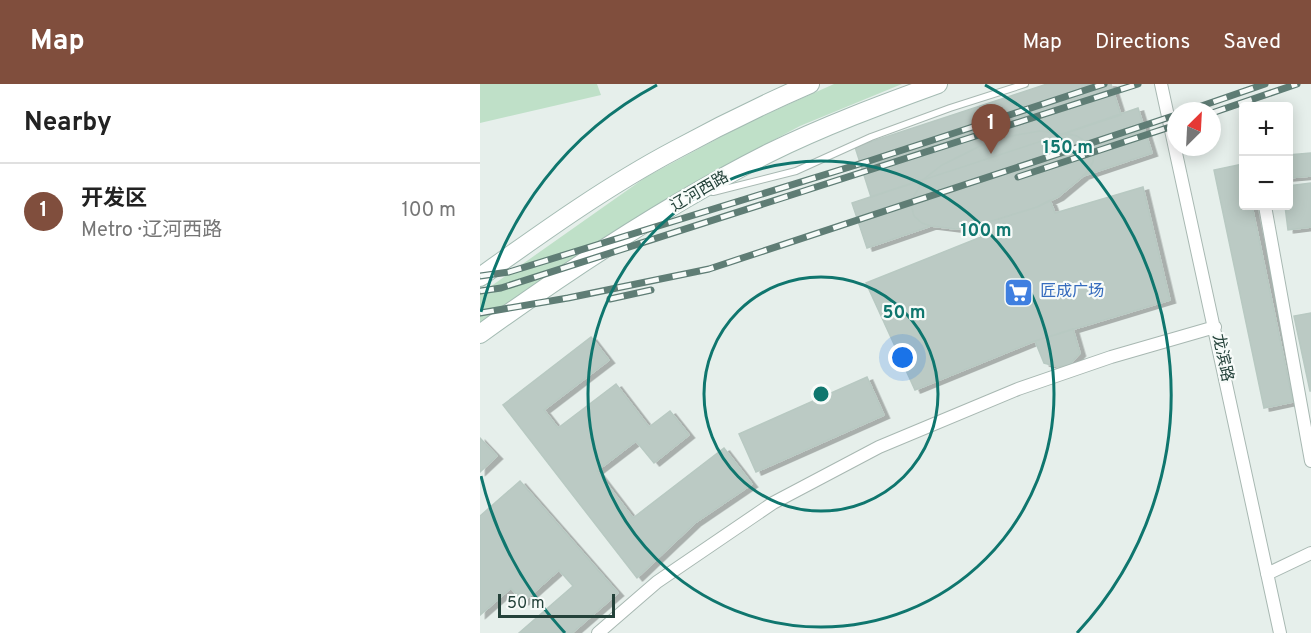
<!DOCTYPE html>
<meta charset="utf-8">
<style>
:root{--surface:#fff;--page:#f6f6f6;--text:#222;--muted:#767676;--line:#e0e0e0;--accent:#804e3d}
body{margin:0;font-family:Overpass,"Noto Sans SC",sans-serif;background:var(--page);color:var(--text)}
.controls{position:absolute;right:18px;top:18px;display:grid;overflow:hidden;border-radius:6px;box-shadow:0 3px 15px #0003}
.controls button{width:54px;height:54px;display:grid;place-items:center;padding:0;border:0;border-bottom:2px solid var(--line);background:var(--surface);color:var(--text);font:30px sans-serif}
.compass{position:absolute;left:687px;top:18px;width:54px;height:54px;border-radius:50%;background:var(--surface);box-shadow:0 3px 15px #0003;rotate:24deg}
.scale{position:absolute;left:18px;bottom:15px;width:117px;box-sizing:border-box;padding-left:6px;border:3px solid #24423a;border-top:0;font-size:16px;line-height:21px;white-space:nowrap;color:#24423a;-webkit-text-stroke:4px #f7fbf9;paint-order:stroke}
.you{position:absolute;left:423px;top:274px;width:21px;height:21px;margin:-15px;border:4px solid #fff;border-radius:50%;background:#1a73e8;box-shadow:0 0 0 9px #1a73e833}
.badge{display:grid;place-items:center;width:39px;height:39px;border-radius:50%;background:var(--accent);color:#fff;font-size:20px;font-weight:700}
.pin{position:absolute;translate:-50% -50px;filter:drop-shadow(0 2px 3px #0008)}
.pin::after{content:'';position:absolute;top:32px;width:21px;height:18px;background:inherit;clip-path:polygon(0 0,100% 0,50% 100%)}
.list{margin:0;padding:0;list-style:none}
h2{display:flex;justify-content:space-between;align-items:center;height:78px;margin:0;padding:0 24px;font-size:26px}
h2 small{font-size:20px;font-weight:400;color:var(--muted)}
.list li{display:grid;grid-template-columns:39px 1fr auto;gap:18px;align-items:center;box-sizing:border-box;height:96px;padding:0 24px;border-top:2px solid var(--line)}
.list b{display:block;font-size:22px;white-space:nowrap}
.list p{margin:0;font-size:20px;white-space:nowrap;color:var(--muted)}
.list em{font-size:20px;font-style:normal;color:var(--muted)}
.map{position:relative;flex:none;width:831px;height:549px;overflow:hidden}
header{display:flex;align-items:center;gap:36px;box-sizing:border-box;height:84px;padding:0 30px;background:var(--accent);color:#fff}
header strong{font-size:28px}
nav{display:flex;gap:33px;margin-inline-start:auto;font-size:21px}
main{display:flex}
aside{flex:1;background:var(--surface)}
.map>svg:first-child{display:block}
.green{fill:#bfe0c8}
.building{fill:#bbcac4;stroke:#b8c9c2;stroke-width:1.5;filter:url(#shadow)}
.lines{fill:none;stroke-linecap:round;stroke-linejoin:round}
.service-casing{stroke:#a8b8b2;stroke-width:8}
.minor-casing{stroke:#a8b8b2;stroke-width:14}
.secondary-casing{stroke:#a4bbb3;stroke-width:20}
.service{stroke:#fff;stroke-width:6}
.minor{stroke:#fff;stroke-width:12}
.secondary{stroke:#fff;stroke-width:18}
.rail-casing{stroke:#5f7d75;stroke-width:7}
.rail{stroke:#f7fbf9;stroke-width:4.5;stroke-dasharray:14;stroke-linecap:butt}
.ring{fill:none;stroke:#0f766e;stroke-width:3}
.labels{text-anchor:middle;dominant-baseline:central;stroke-width:4.5;stroke-linejoin:round;paint-order:stroke}
.street-label{font-size:16px;fill:#24423a;stroke:#f7fbf9}
.shop-label{font-size:16px;fill:#366cbe;stroke:#f7fbf9;text-anchor:start}
.centre{fill:#0f766e;stroke:#f7fbf9;stroke-width:3}
.ring-label{font-size:18px;text-anchor:middle;font-weight:bold;fill:#0f766e;stroke:#f7fbf9;stroke-width:4.5;stroke-linejoin:round;paint-order:stroke}
</style>
<header>
<strong>Map</strong>
<nav><a>Map</a><a>Directions</a><a>Saved</a></nav>
</header>
<main>
<aside>
<h2>Nearby<small></small></h2>
<ul class="list">
<li><span class="badge">1</span><div><b>开发区</b><p>Metro · 辽河西路</p></div><em>100 m</em></li>
</ul>
</aside>
<div class="map">
<svg width="831" height="549" viewBox="0 0 831 549">
<defs>
<filter id="shadow"><feDropShadow dx="5.5" dy="3" stdDeviation="0" flood-color="#0004"/></filter>
</defs>
<rect width="100%" height="100%" fill="#e6efeb"/>
<path class="green" d="M0,0H117L121,11L0,39Z
M354,0H422L320,42L228,91L123,155L0,240V210L166,93L269,38Z"/>
<path class="building" d="M567,0H631L641,31L391,113L375,63Z
M658,24L672,69L603,92L613,78L614,69L611,61L597,52L585,49Z
M560,47L597,52L611,61L614,69L613,78L607,89L578,113L557,123L489,144L475,145L451,142L442,139L434,132L431,121L434,112L444,95L462,81L498,63L531,52Z
M831,69V92L808,94V71Z
M763,80L764,122H772L813,318L784,324L734,86Z
M444,95L434,112L431,121L434,132L442,139L451,142L387,164L372,119Z
M831,99V143L808,146L805,122H808V102Z
M663,103L690,216L555,257L435,306L386,199L501,153L497,142L557,123L570,116L575,129Z
M831,229V307H830L814,232Z
M593,245L600,269L592,278L589,281L579,283L564,279L555,257Z
M111,253L129,276L64,326L78,344L136,300L169,343L190,327L209,351L174,379L156,357L117,387L153,434L244,364L272,400L215,439L157,494L23,321Z
M387,293L404,331L276,388L259,350Z
M0,354L17,372L0,388Z
M40,397L138,509L92,549H39L93,502L79,486L43,518L31,504L0,531V432Z"/>
<g class="lines">
<defs>
<path id="service" d="M233,108L316,87L391,53L470,24L545,0"/>
<path id="minor" d="M681,0L800,549
M785,122L831,377
M787,490L831,469
M118,549L177,498L293,419L399,363L538,305L631,273L735,243"/>
<path id="secondary" d="M0,193C63,148 127,102 195,66C239,42 284,20 330,0
M0,250C90,185 190,119 289,69C344,42 400,21 458,0"/>
</defs>
<use href="#service" class="service-casing"/>
<use href="#minor" class="minor-casing"/>
<use href="#secondary" class="secondary-casing"/>
<use href="#service" class="service"/>
<use href="#minor" class="minor"/>
<use href="#secondary" class="secondary"/>
<defs>
<path id="rail" d="M707,27L785,0
M732,29L817,0
M538,93L696,41
M0,192L29,188L389,77L624,0
M0,207L21,204L658,0
M130,215L171,206
M0,229L88,214L229,185L696,31"/>
</defs>
<use href="#rail" class="rail-casing"/>
<use href="#rail" class="rail"/>
</g>
<g class="ring">
<circle cx="341" cy="310" r="117"/>
<circle cx="341" cy="310" r="233"/>
<path d="M85 549A350 350 0 0 1 1 392M1 228A350 350 0 0 1 177 1M505 1A350 350 0 0 1 597 549"/>
</g>
<defs>
<symbol id="supermarket-square" viewBox="-11 -11 22 22"><rect x="-9" y="-9" width="18" height="18" rx="4" fill="#3f7fe0" stroke="#f7fbf9"/><path d="M-6-5.5h2.5l.6 2H6L4.5 2H-2.5L-4.4-4H-6ZM-1.5 3.2a1.3 1.3 0 1 0 .1 0ZM3 3.2a1.3 1.3 0 1 0 .1 0Z" fill="#fff"/></symbol>
</defs>
<g fill-rule="evenodd">
<use href="#supermarket-square" x="522" y="192" width="33" height="33"/>
</g>
<g class="labels">
<g class="street-label">
<text transform="translate(220 108) rotate(-30)">辽河西路</text>
<text transform="translate(742 274) rotate(78)">龙滨路</text>
</g>
<g class="shop-label">
<text x="560" y="208">匠成广场</text>
</g>
</g>
<circle cx="341" cy="310" r="9" class="centre"/>
<g class="ring-label">
<text x="588" y="69">150 m</text>
<text x="506" y="152">100 m</text>
<text x="424" y="234">50 m</text>
</g>
</svg>
<div class="controls">
<button>+</button>
<button>−</button>
</div>
<svg class="compass" viewBox="-18 -18 36 36"><path d="M0-13l5 13h-10z" fill="#e53935"/><path d="M0 13l5-13h-10z" fill="#767676"/></svg>
<div class="scale">50 m</div>
<div class="you"></div>
<div class="pin badge" style="left:511px;top:70px">1</div>
</div>
</main>
